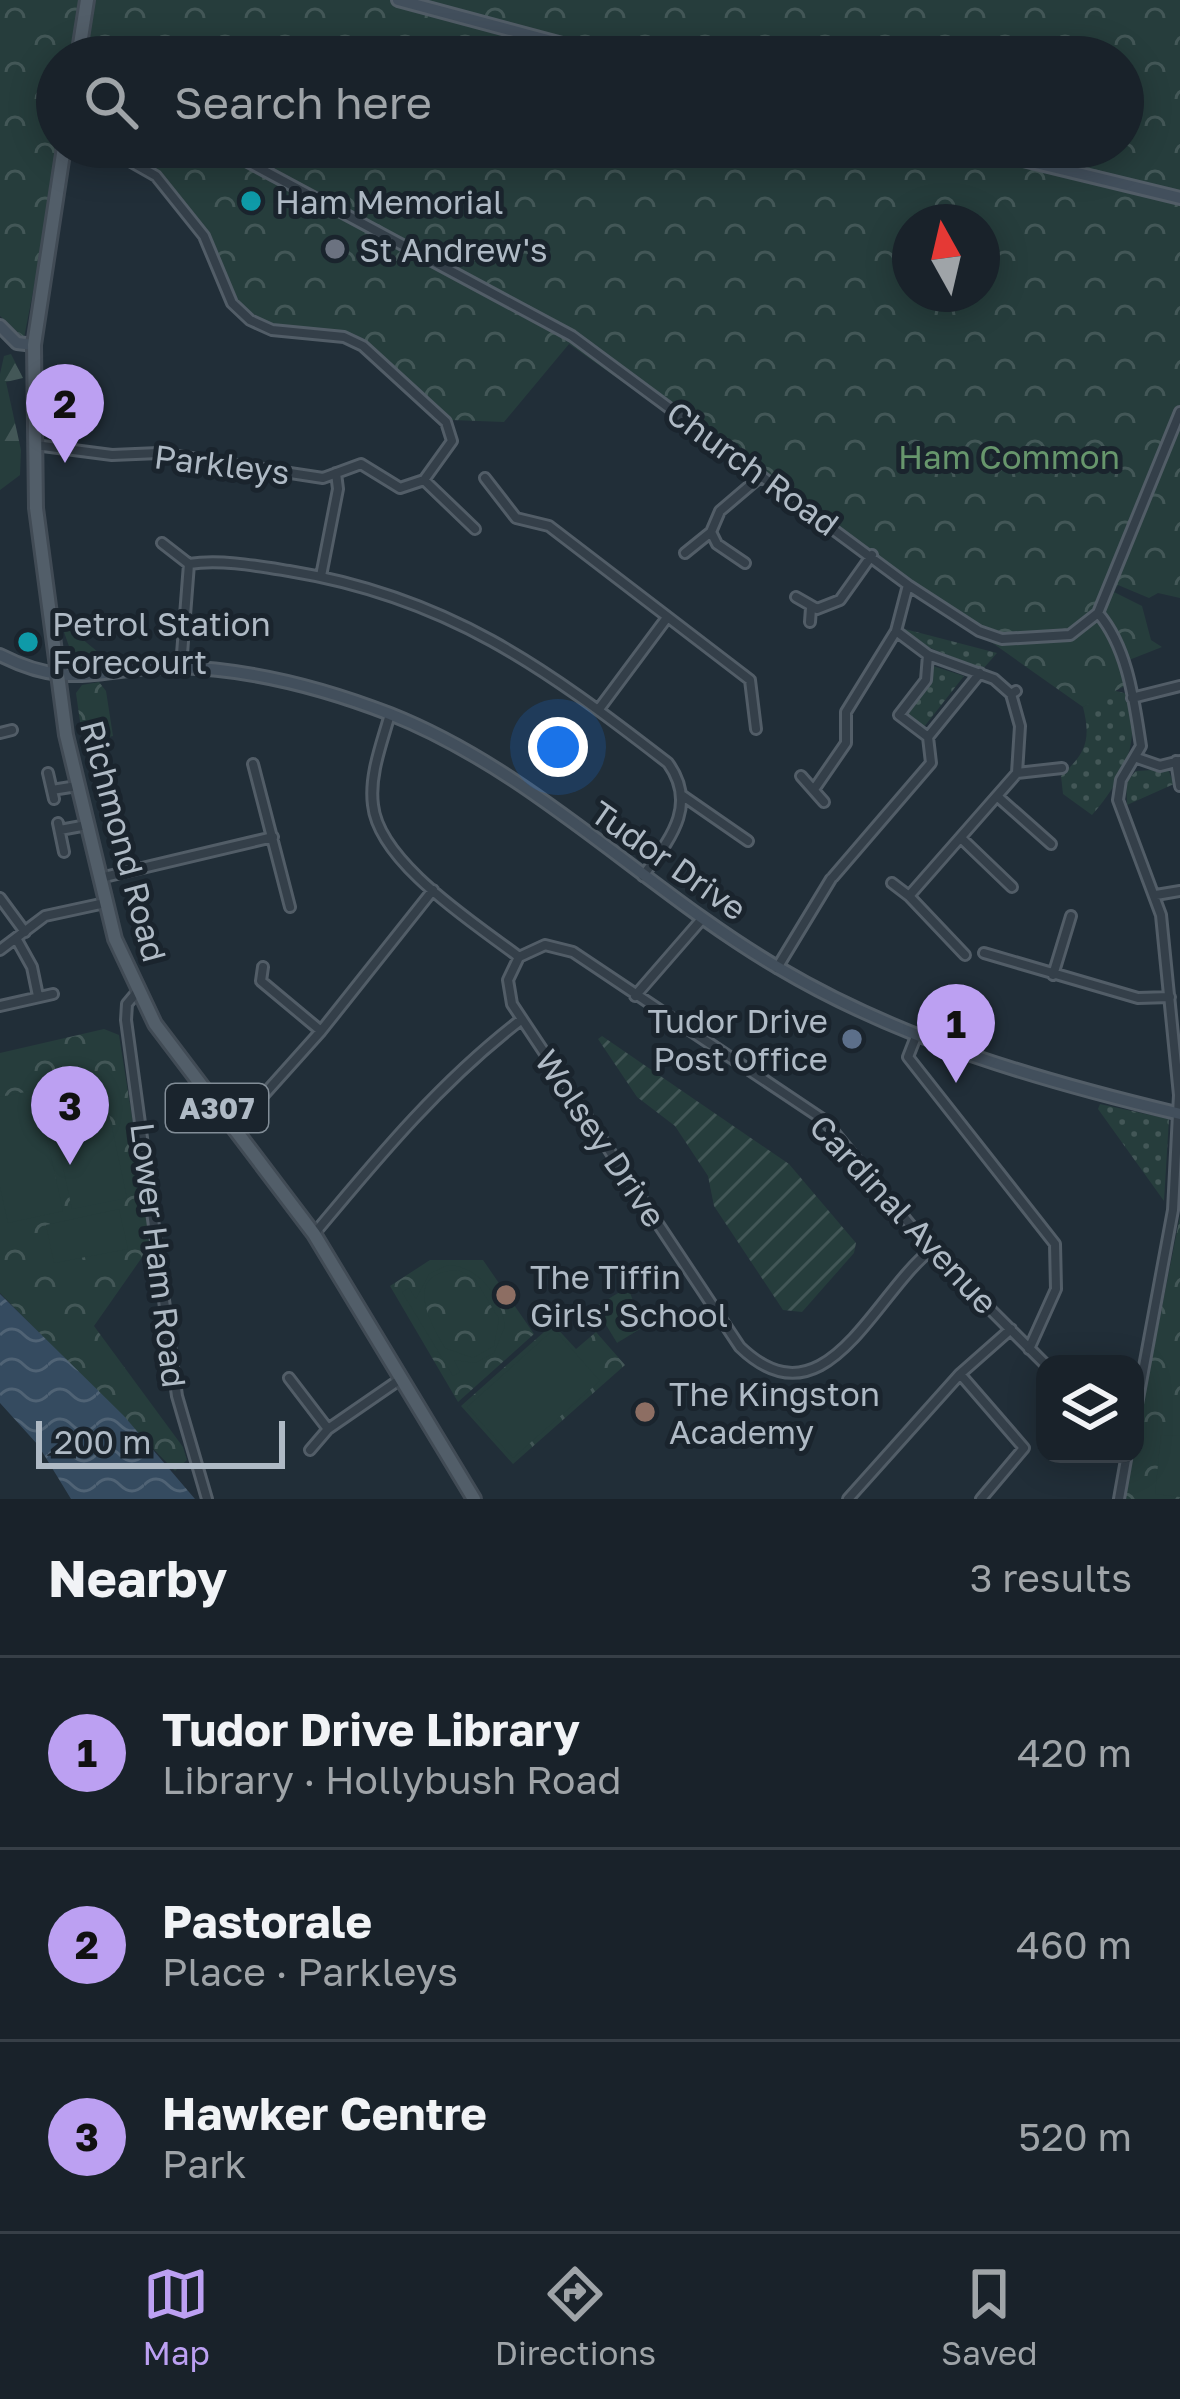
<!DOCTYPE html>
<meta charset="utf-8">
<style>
:root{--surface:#19222a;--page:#222a32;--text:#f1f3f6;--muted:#9fa4a8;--line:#373f47;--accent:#bca0f2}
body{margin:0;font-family:"Golos Text",sans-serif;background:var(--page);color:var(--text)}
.controls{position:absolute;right:36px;bottom:36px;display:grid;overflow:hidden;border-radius:24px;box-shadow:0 6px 30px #0003}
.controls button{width:108px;height:108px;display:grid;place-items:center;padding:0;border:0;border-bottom:3px solid var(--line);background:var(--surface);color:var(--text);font:60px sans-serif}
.compass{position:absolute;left:892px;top:204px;width:108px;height:108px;border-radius:50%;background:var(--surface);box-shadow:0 6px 30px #0003;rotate:352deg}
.scale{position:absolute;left:36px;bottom:30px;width:249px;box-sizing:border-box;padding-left:12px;border:6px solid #afbac5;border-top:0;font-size:33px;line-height:42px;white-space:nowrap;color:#afbac5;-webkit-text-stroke:9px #1a242d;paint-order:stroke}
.you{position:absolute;left:558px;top:747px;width:42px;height:42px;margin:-30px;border:9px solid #fff;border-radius:50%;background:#1a73e8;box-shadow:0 0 0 18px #1a73e833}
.badge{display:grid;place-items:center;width:78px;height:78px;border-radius:50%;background:var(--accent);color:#111;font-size:39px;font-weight:700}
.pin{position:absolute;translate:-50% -99px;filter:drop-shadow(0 3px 6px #0008)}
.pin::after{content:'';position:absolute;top:63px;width:42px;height:36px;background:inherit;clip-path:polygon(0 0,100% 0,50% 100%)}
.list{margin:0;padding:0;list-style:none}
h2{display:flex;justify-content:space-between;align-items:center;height:156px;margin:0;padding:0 48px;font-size:51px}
h2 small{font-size:39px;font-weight:400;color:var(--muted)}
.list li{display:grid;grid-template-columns:78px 1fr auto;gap:36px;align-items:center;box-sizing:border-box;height:192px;padding:0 48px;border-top:3px solid var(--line)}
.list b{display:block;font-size:45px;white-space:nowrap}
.list p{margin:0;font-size:39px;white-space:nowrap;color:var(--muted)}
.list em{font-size:39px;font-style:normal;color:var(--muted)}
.icon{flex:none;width:66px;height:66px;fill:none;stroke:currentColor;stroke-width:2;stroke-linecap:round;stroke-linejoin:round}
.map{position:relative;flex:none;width:1180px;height:1499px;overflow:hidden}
.search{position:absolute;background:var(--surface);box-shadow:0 6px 30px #0003;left:36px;right:36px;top:36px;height:132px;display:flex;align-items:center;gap:30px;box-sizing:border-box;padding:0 42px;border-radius:66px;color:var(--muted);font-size:45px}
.sheet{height:732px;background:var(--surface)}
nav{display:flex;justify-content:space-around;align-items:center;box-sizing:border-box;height:168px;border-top:3px solid var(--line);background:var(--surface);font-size:33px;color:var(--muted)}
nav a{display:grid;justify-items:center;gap:6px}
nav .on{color:var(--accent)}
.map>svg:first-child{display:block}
.grass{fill:url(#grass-dots)}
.forest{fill:url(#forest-firs)}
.park{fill:url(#park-crowns);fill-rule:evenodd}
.garden{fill:url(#garden-furrows)}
.pitch{fill:#263d3c;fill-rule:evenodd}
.water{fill:url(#water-waves)}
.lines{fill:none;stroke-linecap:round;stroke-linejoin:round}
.street-casing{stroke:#525d67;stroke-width:14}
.secondary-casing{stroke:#525d67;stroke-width:16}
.primary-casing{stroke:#414b55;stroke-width:18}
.street{stroke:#343f49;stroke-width:8}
.secondary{stroke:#424f5c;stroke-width:10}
.primary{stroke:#525e69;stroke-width:12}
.culture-dot{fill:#0f9aa8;stroke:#1a242d;stroke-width:4.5}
.worship-dot{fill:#6b7280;stroke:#1a242d;stroke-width:4.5}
.service-dot{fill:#5c6f8a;stroke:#1a242d;stroke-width:4.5}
.education-dot{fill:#8d6e63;stroke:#1a242d;stroke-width:4.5}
.labels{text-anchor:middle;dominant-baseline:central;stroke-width:10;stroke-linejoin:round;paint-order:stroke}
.shield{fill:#1a242d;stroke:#828d97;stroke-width:3}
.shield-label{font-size:30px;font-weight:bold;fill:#afbac5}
.poi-label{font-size:33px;fill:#afbac5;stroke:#1a242d;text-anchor:start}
.park-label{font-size:33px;fill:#67966c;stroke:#1a242d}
.street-label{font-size:33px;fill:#afbac5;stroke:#1a242d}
</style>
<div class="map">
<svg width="1180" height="1499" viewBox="0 0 1180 1499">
<defs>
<pattern id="grass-dots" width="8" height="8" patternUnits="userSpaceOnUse" patternTransform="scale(3)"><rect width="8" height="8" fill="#263d3c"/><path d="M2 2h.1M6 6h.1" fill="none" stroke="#435757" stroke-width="1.8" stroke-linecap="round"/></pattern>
<pattern id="forest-firs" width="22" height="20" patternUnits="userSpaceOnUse" patternTransform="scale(3)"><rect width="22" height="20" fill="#263d3c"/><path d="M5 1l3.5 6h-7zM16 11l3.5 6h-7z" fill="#435757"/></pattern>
<pattern id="park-crowns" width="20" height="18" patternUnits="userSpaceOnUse" patternTransform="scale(3)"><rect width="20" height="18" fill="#263d3c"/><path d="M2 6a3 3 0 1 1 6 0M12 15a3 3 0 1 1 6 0" fill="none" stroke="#435757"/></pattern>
<pattern id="garden-furrows" width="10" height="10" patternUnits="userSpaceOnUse" patternTransform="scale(3)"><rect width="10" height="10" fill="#263d3c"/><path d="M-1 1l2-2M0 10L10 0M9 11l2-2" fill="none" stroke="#435757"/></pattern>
<pattern id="water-waves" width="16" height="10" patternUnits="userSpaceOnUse" patternTransform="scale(3)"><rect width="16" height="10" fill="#354b60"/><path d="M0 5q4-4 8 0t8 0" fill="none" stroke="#506375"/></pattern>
</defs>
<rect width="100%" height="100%" fill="#212e38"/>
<path class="grass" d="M901,628L997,653L983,669L930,648Z
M930,665L964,676L924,727L903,714Z
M1112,690L1128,694C1141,743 1124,778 1092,815L1063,794L1061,776C1084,754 1092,743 1083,707Z
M1136,771L1168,769L1174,784L1127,805L1126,782Z
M1100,1104L1169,1119L1164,1201L1098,1109Z"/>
<path class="forest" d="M11,354L23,378L6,382L21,450L20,475L0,490V374L4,356Z"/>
<path class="park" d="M0,0H83L74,57H57L61,147L24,338L0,316Z
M94,0H1180V598L1158,593L1149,598L1118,585L1114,592L1142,606L1151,640L1162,647L1129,660V684L1083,707L569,344L504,422L452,420L361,339L274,325L254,315L236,299L211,235L156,170L116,147H1123V57H86ZM910,222H982V294H910Z
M70,629L104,657L102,666L77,669L64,632Z
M99,682L106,691L113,736L83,743L76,693L82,685Z
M104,1029L119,1035L152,1243L94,1326L183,1447L187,1460L175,1471L0,1293V1053Z
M1180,1216V1499H1124Z
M430,1260H483L534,1334L458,1402L390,1286Z
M553,1324L576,1349L596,1332L625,1365L513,1464L461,1406Z"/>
<path class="garden" d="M602,1036L789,1164L856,1243L854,1253L802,1312L783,1310L714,1206L708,1176L675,1126L637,1097L598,1039Z"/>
<path class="pitch" d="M101,1076L127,1198L72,1209L46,1088Z
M36,1090L63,1211L8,1223L0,1187V1097Z
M119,1209L128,1249L54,1263L46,1225Z
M448,1265C479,1266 501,1297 505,1326L494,1353L475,1363L454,1360L460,1372L453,1376L402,1292L409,1288L416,1299L429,1274ZM458,1270L475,1279L499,1319L494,1346L473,1358L445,1348C428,1319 403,1272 458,1270Z
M628,1287L636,1309L650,1323L617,1343L595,1307Z
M554,1329L600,1381L513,1458L467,1407Z
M1161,1435L1180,1436V1497L1155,1494Z"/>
<path class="water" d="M0,1294L124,1416L195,1499H71L38,1445L0,1403Z"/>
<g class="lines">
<defs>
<path id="street" d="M220,147L572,336L908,585L979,631L1002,639L1070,635L1098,613L1180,412
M35,445L112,455L159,453L323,478L361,464L400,488L424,480L452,441L446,422L363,346L344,337L272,330L250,320L232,303L204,236L156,176L105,147
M485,478L516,518L549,526L750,680L756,729
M424,480L475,529
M162,543L189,564
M685,553L711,532
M745,563L717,544L711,532L720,511L761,476
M321,576L338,489L336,473
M796,597L817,609L840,600L872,555
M1098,613C1128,648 1134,701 1141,746L1121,780L1118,800L1161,915L1179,1095L1173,1210L1135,1415
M810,622L811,608
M896,631L928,655L994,679L1011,694L1016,691
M181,667L189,564C220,559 258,566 289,571C448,597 544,667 668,763C699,806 669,840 643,876
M1132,698L1180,686
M599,709L666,619
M390,714C382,743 369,775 373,805C379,863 476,924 519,957L545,945L573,952L824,1120L931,1250L1045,1364
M0,733L12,730
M928,737L980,673
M1137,758L1160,766L1180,761
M1176,761L1180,786
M253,764L290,907
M48,773L54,799
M1017,773L1062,768
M801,776L824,802
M815,788L846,743V712L896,631L908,585
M52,790L77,786
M683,796L748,841
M998,797L1051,844
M58,823L64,852
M60,830L87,825
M962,839L1012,887
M833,877L931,763L928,737L899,715L926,680L928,655
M100,878L273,837
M892,883L909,896
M1156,895L1180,891
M0,898L25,932
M17,940L32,967L38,996
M0,950L45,916L105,903
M984,953L1138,998L1170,997
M965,955L909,896L1017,773L1020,726L1011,694
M519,957L508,980L512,1004L740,1347C825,1429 874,1294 931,1250
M263,967L261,981L321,1031
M777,968L831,879
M1053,975L1071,916
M137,992L127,1004L126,1020L177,1396L207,1499
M635,996L702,919
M0,1006L53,994
M917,1034L908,1057L1055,1244L1056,1289L1029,1349
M234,1128L321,1031L433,890
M314,1234C379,1156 441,1081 522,1019
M960,1374L1024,1448L981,1499
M289,1378L328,1429L402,1378
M310,1450L328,1429
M848,1499L960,1374L1011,1329
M1119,1499L1127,1454"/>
<path id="secondary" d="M398,0L611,57
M970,147L1180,198
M0,326L17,343L34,345
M0,655C72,692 103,666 177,667C249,669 323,688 390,714C534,771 647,891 779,968C902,1041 1042,1081 1180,1114"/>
<path id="primary" d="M78,57L87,0
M64,147L34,345L36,508L66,735L115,939L155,1024L314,1234L474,1499"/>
</defs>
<use href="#street" class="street-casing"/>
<use href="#secondary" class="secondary-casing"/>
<use href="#primary" class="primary-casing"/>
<use href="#street" class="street"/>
<use href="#secondary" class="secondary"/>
<use href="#primary" class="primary"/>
</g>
<g class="culture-dot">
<circle cx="251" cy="201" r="12"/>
<circle cx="28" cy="642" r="12"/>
</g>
<circle class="worship-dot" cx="335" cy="249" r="12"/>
<circle class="service-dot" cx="852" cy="1039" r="12"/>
<g class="education-dot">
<circle cx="506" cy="1295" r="12"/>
<circle cx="645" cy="1412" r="12"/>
</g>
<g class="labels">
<rect class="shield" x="166" y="1084" width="102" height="48" rx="9"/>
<g class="shield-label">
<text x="217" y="1108">A307</text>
</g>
<g class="poi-label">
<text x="275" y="201">Ham Memorial</text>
<text x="359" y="249">St Andrew's</text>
<text x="52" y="623">Petrol Station<tspan x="52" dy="38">Forecourt</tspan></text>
<text x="828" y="1020" text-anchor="end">Tudor Drive<tspan x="828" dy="38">Post Office</tspan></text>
<text x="530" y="1276">The Tiffin<tspan x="530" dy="38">Girls' School</tspan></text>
<text x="669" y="1393">The Kingston<tspan x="669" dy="38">Academy</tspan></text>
</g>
<g class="park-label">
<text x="1009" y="456">Ham Common</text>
</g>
<g class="street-label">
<text transform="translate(222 464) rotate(7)">Parkleys</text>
<text transform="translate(753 468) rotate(36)">Church Road</text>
<text transform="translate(124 841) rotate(75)">Richmond Road</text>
<text transform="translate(669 860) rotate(35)">Tudor Drive</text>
<text transform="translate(601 1138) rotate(56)">Wolsey Drive</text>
<text transform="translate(904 1214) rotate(47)">Cardinal Avenue</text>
<text transform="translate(159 1255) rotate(83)">Lower Ham Road</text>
</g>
</g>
</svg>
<div class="controls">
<button><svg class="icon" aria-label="layers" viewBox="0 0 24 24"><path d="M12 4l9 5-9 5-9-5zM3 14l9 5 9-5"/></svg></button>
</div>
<svg class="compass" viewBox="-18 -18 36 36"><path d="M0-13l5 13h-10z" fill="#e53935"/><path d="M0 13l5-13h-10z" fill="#9fa4a8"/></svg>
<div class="scale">200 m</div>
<div class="you"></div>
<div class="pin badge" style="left:956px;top:1083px">1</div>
<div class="pin badge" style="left:65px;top:463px">2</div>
<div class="pin badge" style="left:70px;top:1165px">3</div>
<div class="search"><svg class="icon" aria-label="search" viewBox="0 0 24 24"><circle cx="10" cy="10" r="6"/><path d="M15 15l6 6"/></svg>Search here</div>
</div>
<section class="sheet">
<h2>Nearby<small>3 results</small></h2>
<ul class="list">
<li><span class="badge">1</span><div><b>Tudor Drive Library</b><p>Library · Hollybush Road</p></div><em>420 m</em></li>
<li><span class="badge">2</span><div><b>Pastorale</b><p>Place · Parkleys</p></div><em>460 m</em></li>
<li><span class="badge">3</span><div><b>Hawker Centre</b><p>Park</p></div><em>520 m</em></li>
</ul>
</section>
<nav>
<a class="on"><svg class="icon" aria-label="map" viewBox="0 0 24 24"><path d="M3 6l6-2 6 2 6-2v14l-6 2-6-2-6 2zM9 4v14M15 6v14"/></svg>Map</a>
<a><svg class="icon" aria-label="directions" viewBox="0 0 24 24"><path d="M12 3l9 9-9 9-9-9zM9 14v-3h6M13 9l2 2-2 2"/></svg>Directions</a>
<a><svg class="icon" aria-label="saved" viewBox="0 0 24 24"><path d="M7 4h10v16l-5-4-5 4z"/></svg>Saved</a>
</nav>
